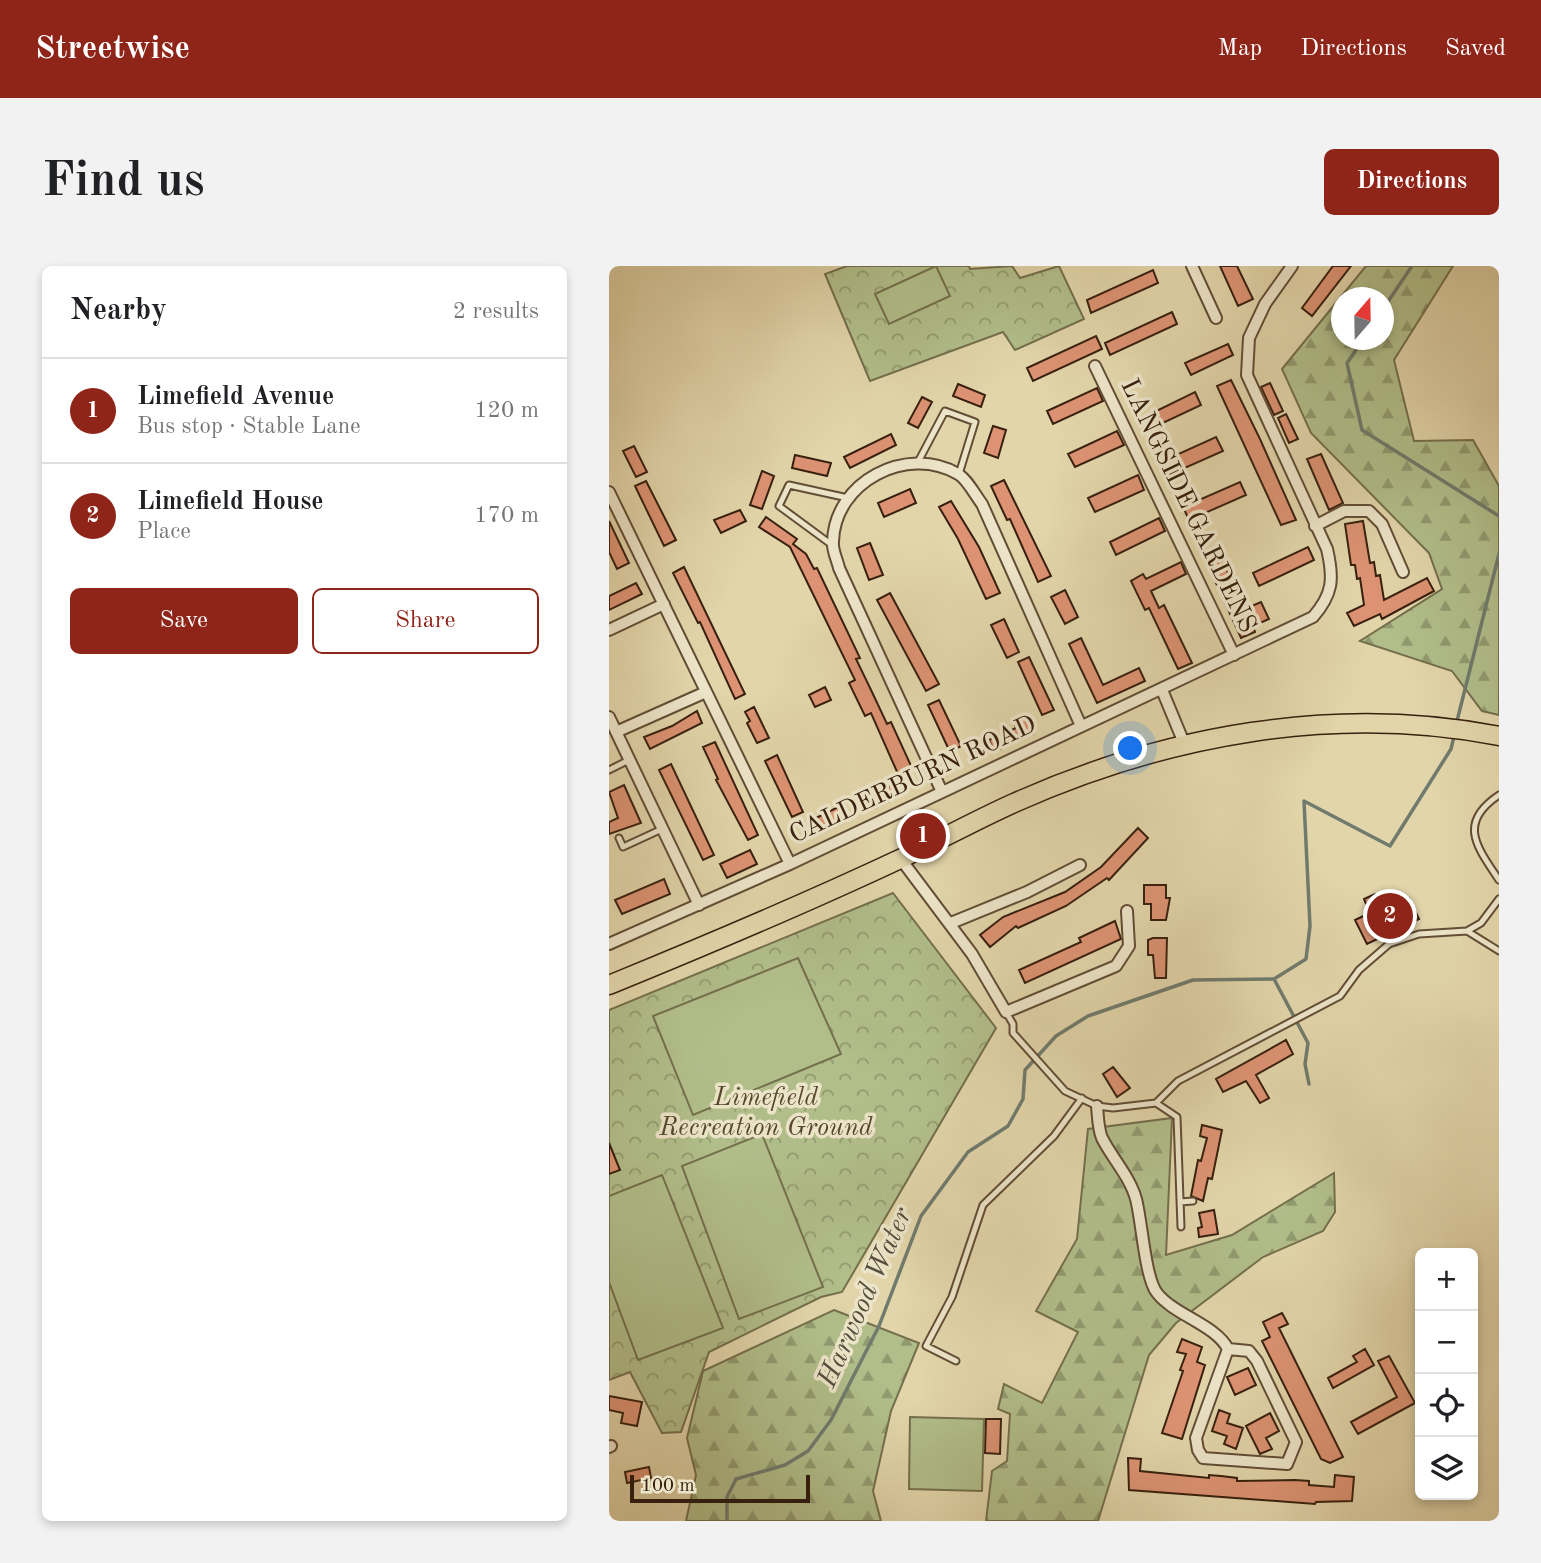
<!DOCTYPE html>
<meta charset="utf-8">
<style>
:root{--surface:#fff;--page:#f2f2f2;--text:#202124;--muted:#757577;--line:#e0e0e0;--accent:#8f2418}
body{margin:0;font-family:"Old Standard TT",serif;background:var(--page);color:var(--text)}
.controls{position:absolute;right:21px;bottom:21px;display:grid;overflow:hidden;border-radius:10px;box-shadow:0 4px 10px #0003}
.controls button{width:63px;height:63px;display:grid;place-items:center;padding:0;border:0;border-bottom:2px solid var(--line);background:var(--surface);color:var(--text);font:35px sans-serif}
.compass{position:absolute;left:722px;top:21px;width:63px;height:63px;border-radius:50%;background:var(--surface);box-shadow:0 4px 10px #0003;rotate:20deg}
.scale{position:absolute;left:21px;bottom:18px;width:180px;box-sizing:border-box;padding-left:7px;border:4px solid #38200e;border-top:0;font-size:19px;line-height:24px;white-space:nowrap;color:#38200e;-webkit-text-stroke:5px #ece4c8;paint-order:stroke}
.you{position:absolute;left:522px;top:483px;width:24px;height:24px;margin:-18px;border:5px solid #fff;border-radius:50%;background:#1a73e8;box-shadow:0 0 0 10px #1a73e833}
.badge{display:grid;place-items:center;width:46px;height:46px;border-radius:50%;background:var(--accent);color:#fff;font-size:23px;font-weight:700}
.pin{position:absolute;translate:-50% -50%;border:4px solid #fff;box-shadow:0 2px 7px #0006}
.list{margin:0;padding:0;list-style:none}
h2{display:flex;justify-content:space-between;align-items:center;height:91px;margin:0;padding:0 28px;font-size:30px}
h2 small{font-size:23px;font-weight:400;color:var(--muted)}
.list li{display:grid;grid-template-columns:46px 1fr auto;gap:21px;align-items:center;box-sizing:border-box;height:105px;padding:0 28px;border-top:2px solid var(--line)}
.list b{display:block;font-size:26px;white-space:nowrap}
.list p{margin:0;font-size:23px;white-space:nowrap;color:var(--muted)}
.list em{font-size:23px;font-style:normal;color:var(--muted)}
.actions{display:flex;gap:14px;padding:21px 28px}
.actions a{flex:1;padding:16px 0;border:2px solid var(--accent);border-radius:10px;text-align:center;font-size:24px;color:var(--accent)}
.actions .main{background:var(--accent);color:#fff}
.icon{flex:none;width:38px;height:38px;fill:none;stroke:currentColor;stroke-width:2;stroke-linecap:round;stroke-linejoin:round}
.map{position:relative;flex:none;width:890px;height:1255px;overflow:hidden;border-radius:10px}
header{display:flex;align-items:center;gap:42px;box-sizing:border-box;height:98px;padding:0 35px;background:var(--accent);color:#fff}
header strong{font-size:33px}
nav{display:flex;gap:38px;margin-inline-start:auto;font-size:24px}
.intro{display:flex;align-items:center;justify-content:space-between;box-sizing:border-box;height:168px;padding:0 42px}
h1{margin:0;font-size:49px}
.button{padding:18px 32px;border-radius:10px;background:var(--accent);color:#fff;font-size:24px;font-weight:700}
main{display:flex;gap:42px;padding:0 42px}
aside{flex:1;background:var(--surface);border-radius:10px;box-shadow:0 4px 10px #0003}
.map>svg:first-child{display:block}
.forest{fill:url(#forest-firs);stroke:#746f4c;stroke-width:2;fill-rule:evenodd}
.park{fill:url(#park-crowns);stroke:#746f4c;stroke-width:2}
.garden{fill:#b1be8a;stroke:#746f4c;stroke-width:2}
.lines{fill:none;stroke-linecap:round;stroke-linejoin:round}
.stream{stroke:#707b6d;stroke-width:3.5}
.building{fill:#dd9373;stroke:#38200e;stroke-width:2}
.service-casing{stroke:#624d35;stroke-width:9}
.minor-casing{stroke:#624d35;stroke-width:14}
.primary-casing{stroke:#38200e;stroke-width:21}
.service{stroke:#ece4c8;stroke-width:5}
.minor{stroke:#ece4c8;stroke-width:10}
.primary{stroke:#e2d5aa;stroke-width:18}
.labels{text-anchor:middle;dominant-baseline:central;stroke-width:7;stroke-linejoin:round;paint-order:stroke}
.street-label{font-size:26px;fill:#38200e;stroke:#ece4c8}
.park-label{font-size:26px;font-style:italic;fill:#56482d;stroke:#ece4c8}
.water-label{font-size:28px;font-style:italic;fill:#544e3d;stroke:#ece4c8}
</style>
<header>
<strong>Streetwise</strong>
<nav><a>Map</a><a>Directions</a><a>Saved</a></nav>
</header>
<div class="intro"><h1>Find us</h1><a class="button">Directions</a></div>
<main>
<aside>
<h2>Nearby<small>2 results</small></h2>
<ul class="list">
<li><span class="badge">1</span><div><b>Limefield Avenue</b><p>Bus stop · Stable Lane</p></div><em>120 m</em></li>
<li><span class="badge">2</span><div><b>Limefield House</b><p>Place</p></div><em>170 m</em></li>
</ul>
<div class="actions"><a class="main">Save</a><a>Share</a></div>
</aside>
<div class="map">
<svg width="890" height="1255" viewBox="0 0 890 1255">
<defs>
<pattern id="forest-firs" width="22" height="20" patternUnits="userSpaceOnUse" patternTransform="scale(1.75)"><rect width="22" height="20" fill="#b1be8a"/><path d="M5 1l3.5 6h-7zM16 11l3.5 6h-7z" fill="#919a6f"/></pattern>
<pattern id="park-crowns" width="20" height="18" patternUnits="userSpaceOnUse" patternTransform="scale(1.75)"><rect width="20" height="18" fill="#b1be8a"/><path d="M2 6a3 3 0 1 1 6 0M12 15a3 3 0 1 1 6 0" fill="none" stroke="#919a6f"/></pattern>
</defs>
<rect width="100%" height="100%" fill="#e2d5aa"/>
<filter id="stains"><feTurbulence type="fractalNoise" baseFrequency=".00286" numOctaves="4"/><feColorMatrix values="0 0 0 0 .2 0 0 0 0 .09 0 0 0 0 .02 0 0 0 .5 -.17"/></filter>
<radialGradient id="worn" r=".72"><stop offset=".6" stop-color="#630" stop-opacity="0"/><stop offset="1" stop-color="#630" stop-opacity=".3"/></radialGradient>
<path class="forest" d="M757,0H844L785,94L805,175L864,174L890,220V449L873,445L843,405L751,375L833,323L820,287L702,167L673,103ZM732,32H774V74H732Z
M563,852L557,989L623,969L725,907L726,946L714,965L654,991L567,1057L540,1089L489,1255H377L383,1205L398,1195L401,1148L389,1143L395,1118L433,1137L469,1066L427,1045L468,973L479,863Z
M225,1044L310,1077L282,1145L264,1225L272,1255H77L87,1209L78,1172L94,1105Z"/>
<path class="park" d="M238,0H360L361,3L403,0L411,12L450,0L475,53L406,84L394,66L261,115L216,8Z
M284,627L387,762L233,1026L212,1031L100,1086L72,1166L53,1167L21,1106L0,1114V744Z"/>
<path class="garden" d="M327,0L341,30L280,58L266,28Z
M189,692L232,788L84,849L44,750Z
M153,868L214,1021L130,1053L73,900Z
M53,909L114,1062L29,1094L0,1016V930Z
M301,1151L375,1153L373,1225L300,1223Z"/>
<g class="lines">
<path class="stream" d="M774,43L803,0
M754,74L738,97L753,164L890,250
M847,459L890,288
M665,713L699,777L696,798L700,818
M118,1255V1231L127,1213L176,1199L199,1185L222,1154L270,1060L312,950L359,886L399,860L414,833L416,804L447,770L479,750L584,714L665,713L697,693L701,660L695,535L781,580L842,483L845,470"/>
</g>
<path class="building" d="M611,0H628L644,33L629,40Z
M724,0H742L703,50L693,42Z
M544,4L549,17L482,47L478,34Z
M563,46L568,58L501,89L496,77Z
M487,70L493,83L424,115L418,102Z
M619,78L624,89L582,109L576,97Z
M622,114L651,173L687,254L672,259L608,120Z
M661,117L674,145L665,149L652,121Z
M349,118L376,129L372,141L344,130Z
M488,122L494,135L444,158L438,145Z
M586,126L592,139L539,164L533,152Z
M313,131L323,136L309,162L299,157Z
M677,148L689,173L680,177L669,152Z
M384,160L397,164L389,192L375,187Z
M508,165L515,179L466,201L459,188Z
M282,168L287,179L241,202L235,191Z
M607,171L614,185L560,209L554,195Z
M25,180L38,206L27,211L14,185Z
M712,188L734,237L720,244L698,193Z
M186,189L222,197L218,210L183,202Z
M153,205L165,210L153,243L141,239Z
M529,209L535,224L486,246L479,232Z
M395,214L442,310L429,316L401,253L398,254L382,220Z
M37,215L67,274L55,280L26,220Z
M631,216L637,229L580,254L574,241Z
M301,223L307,237L275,251L269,237Z
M342,235L370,281L391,327L377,333L349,273L330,241Z
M131,244L137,255L112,267L105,254Z
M157,251L188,273L184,278L197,288L205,303L208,302L251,392L247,393L263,426L278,458L282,456L303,502L289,508L262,447L256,450L240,417L246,414L181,281L150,261Z
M550,252L556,265L507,289L501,276Z
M0,255L20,297L8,303L0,286Z
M754,255L761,297L765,296L767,310L771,309L775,334L818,312L825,325L773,353L771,348L745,360L738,347L755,339L751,312L748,313L746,299H742L736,258Z
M261,277L274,309L260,314L248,282Z
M699,281L705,294L650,320L644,307Z
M610,287L636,343L652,336L660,353L644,360L646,366L632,372L596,293Z
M572,296L577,308L542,325L550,342L555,339L583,397L569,403L540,342L536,344L522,315L534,308L537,313Z
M75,301L136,428L126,433L91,356L89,357L64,307Z
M27,317L33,328L0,344V330Z
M456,324L469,351L456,358L442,331Z
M281,327L330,418L317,425L268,334Z
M395,353L410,386L398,392L382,359Z
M472,372L494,419L530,402L536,415L488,437L460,378Z
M420,391L445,444L433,449L409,396Z
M216,421L222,434L206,441L200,429Z
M330,434L352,480L341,486L319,439Z
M145,441L160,472L148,477L138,457L141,455L136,446Z
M88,445L93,457L41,483L35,471L63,460Z
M415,448L424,468L385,486L380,474L407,462L404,453Z
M106,476L149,569L139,574L107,514L109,513L94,481Z
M168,489L194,546L183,551L156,495Z
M62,498L105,589L94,594L50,504Z
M15,519L32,557L0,568V556L9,552L0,526Z
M283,519L289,531L266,542L261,530Z
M231,540L238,555L208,569L201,555Z
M529,562L539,572L500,614L498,612L457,640L409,662L407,660L381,681L371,669L394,651L456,626L492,601Z
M141,584L148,598L118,612L111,598Z
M55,613L61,628L13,648L6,634Z
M535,619H557V632H561L557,654H542V638H535Z
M766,628L774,644L800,632L810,653L758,678L746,654L761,647L755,633Z
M506,655L512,673L416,717L410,704L472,676L470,672Z
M544,672H558L557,712H546L544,689H539V674Z
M677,774L684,788L647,809L660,832L651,837L637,815L614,826L607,813Z
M504,801L521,822L508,831L494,808Z
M593,859L613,864L603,913L599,912L594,935L582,930L589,894L592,895L598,872L591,870Z
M0,877L11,904L0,908Z
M605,944L609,968L590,971L589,962L593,961L590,947Z
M673,1047L679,1058L670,1062L734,1191L721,1197L712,1193L653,1075L661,1071L654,1056Z
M573,1073L593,1081L588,1096L596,1099L573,1173L553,1167L574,1105L571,1104L577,1088L568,1086Z
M756,1083L765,1099L724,1122L719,1112L748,1096L744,1090Z
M780,1090L806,1137L749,1168L742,1156L788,1131L769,1095Z
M639,1102L647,1119L626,1129L618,1111Z
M0,1130L33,1136L28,1160L12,1157L14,1147L0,1144Z
M610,1144L621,1148L618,1157L634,1162L627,1183L615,1178L618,1170L603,1165Z
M661,1147L670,1165L657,1172L663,1183L651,1188L637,1160Z
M377,1153H392L391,1188L376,1187Z
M519,1192L532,1193L531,1205L600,1212V1209L612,1210L628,1212V1215L686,1214L700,1215V1219L725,1221L726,1209L745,1211L743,1235L707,1236L706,1238L520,1224Z
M40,1201L42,1212L18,1217L16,1206Z"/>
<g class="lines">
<defs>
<path id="service" d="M309,196L336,145L366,156L350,208
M223,279L170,240L180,219L239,232
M0,504L20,494
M890,529C848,557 868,581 890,614
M10,572L14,581L53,563
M858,665L890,685
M397,746L404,758V767L456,825L488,840L504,842L547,837L569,815L731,730L750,704L780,678L810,668L858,665L872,657L890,633
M547,837L568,851L572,961
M571,936L584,935
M347,1095L317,1080L343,1031L374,939L445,870L473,832"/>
<path id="minor" d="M583,0L607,52
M486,100L625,389
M0,226L181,598
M706,260L735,245H760L773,258L794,306
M0,364L55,338
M553,424L575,477
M0,451L90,639
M7,466L97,426
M333,526L230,302C228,293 223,284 224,276C225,216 298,178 349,208C358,213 366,229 373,238L472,460
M291,592L363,688L397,746L507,700L520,680L518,645
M342,657L418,626L471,599
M0,678L181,598L704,351C724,328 725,313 718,283L638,109L640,72L656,38L683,0
M488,840C489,850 489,863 493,872C503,892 521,911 527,933C533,956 536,1012 548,1027C565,1049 607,1059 619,1083L587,1172L589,1184L594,1192L678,1198L687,1176L648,1095L640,1085L619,1083
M0,1181L2,1180"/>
<path id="primary" d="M0,719C98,679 195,638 291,593C329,575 367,554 405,537C557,469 726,438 890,470"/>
</defs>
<use href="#service" class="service-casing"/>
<use href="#minor" class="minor-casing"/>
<use href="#primary" class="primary-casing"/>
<use href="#service" class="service"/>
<use href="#minor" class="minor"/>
<use href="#primary" class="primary"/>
</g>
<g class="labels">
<g class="street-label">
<text transform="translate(579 240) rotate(64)">LANGSIDE GARDENS</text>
<text transform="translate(304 514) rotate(-25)">CALDERBURN ROAD</text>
</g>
<g class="park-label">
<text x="157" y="832">Limefield<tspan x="157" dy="30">Recreation Ground</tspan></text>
</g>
<g class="water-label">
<text transform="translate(257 1032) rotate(-66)">Harwood Water</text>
</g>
</g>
<rect width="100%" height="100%" filter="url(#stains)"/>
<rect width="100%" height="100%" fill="url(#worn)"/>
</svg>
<div class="controls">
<button>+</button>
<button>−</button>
<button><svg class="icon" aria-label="locate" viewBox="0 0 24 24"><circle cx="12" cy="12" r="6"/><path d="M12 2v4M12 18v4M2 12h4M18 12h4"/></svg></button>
<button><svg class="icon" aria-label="layers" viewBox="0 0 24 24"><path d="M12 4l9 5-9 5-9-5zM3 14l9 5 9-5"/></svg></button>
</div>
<svg class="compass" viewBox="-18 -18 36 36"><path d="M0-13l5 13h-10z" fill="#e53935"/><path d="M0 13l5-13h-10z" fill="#757577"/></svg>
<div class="scale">100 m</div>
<div class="you"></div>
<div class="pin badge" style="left:314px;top:570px">1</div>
<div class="pin badge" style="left:781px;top:650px">2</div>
</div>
</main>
